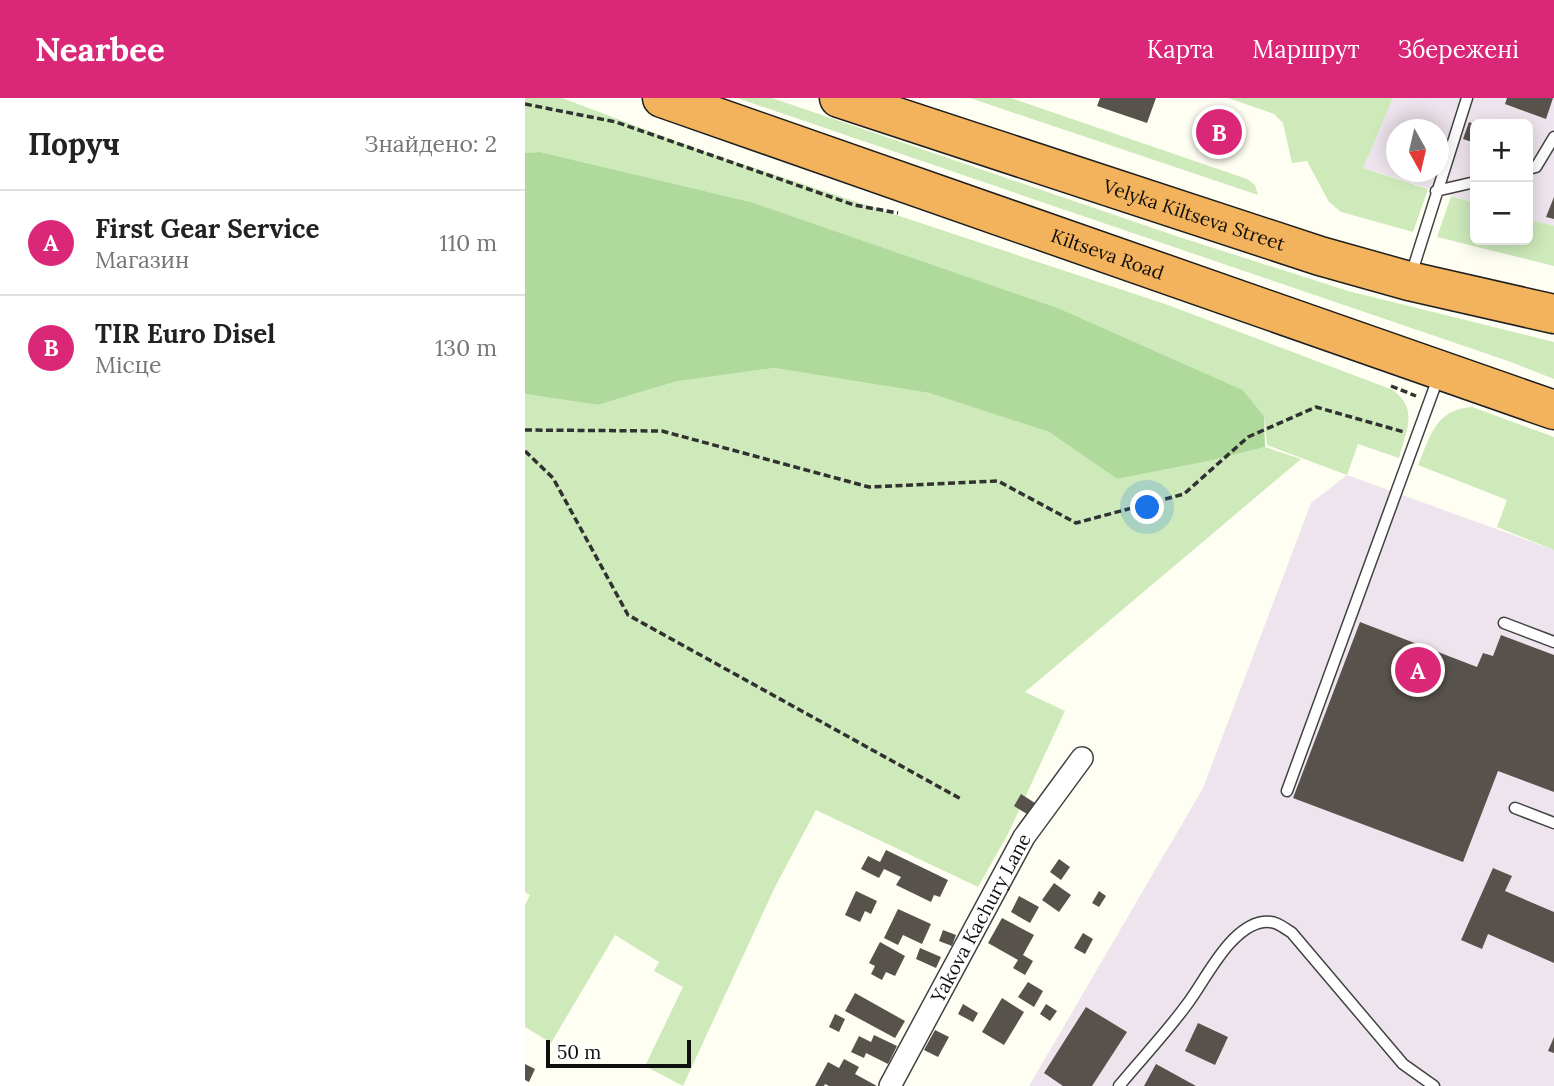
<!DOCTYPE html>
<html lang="uk">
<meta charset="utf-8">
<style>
:root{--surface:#fff;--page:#f2f2f2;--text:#222;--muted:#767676;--line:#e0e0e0;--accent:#db2777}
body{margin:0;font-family:Lora,serif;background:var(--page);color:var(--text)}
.controls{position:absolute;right:21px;top:21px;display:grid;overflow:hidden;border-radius:10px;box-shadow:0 4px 18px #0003}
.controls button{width:63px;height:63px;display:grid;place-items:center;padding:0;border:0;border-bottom:2px solid var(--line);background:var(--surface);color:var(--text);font:35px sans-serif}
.compass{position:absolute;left:861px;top:21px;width:63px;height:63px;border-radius:50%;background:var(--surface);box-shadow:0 4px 18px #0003;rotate:172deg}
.scale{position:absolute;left:21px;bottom:18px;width:145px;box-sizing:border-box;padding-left:7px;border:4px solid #0f0f0f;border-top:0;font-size:19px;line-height:24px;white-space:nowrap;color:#0f0f0f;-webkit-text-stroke:5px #fff;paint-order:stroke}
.you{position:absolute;left:623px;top:410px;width:24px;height:24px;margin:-18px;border:5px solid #fff;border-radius:50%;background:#1a73e8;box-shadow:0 0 0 10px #1a73e833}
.badge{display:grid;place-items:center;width:46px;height:46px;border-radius:50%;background:var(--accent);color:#fff;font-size:23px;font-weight:700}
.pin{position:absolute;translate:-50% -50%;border:4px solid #fff;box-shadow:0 2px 7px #0006}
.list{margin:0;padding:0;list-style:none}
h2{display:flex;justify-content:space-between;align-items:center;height:91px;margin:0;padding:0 28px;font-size:30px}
h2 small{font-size:23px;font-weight:400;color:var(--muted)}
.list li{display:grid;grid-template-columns:46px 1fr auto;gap:21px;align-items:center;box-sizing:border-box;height:105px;padding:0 28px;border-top:2px solid var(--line)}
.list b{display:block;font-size:26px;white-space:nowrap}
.list p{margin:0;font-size:23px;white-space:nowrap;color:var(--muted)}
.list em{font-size:23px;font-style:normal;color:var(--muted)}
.map{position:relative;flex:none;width:1029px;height:988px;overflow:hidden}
header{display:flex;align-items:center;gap:42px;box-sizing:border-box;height:98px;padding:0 35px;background:var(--accent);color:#fff}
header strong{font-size:33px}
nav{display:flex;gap:38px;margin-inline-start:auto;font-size:24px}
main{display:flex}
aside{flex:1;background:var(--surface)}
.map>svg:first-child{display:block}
.industrial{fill:#eee4ed;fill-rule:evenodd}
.green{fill:#ceeabb}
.forest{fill:#afda9b}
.building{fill:#58524c}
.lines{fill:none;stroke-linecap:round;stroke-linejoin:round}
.lane-casing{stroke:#424242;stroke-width:13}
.street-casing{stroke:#424242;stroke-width:24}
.highway-casing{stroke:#202020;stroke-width:41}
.path{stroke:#313131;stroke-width:3.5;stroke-dasharray:7 3.5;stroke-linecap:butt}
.lane{stroke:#fff;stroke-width:10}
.street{stroke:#fff;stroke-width:21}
.highway{stroke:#f3b35c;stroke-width:38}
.labels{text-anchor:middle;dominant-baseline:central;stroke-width:7;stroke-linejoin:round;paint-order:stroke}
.street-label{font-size:19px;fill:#0f0f0f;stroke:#fff}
</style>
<header>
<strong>Nearbee</strong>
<nav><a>Карта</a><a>Маршрут</a><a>Збережені</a></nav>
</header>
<main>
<aside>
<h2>Поруч<small>Знайдено: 2</small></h2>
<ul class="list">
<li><span class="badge">A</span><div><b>First Gear Service</b><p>Магазин</p></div><em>110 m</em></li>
<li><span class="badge">B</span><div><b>TIR Euro Disel</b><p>Місце</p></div><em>130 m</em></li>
</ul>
</aside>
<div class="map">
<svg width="1029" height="988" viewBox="0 0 1029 988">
<rect width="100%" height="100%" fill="#fffef2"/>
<path class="industrial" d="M868,0H1029V128L1003,121V26H950V105L838,70ZM872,32H914V74H872Z
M822,377L1029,452V988H504L678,690L786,405Z"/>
<path class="green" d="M0,0H37L175,52L643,207L868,292C894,312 881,332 874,360L833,346L822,377L742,347L739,318L718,292L533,210L226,104L15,54L0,55Z
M212,0H247L651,138L823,193L1029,244V281L983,263Z
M445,0H486L722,81L730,87L733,97Z
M703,0H868L838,70L903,91L888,134L816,114L804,104L782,63L767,65L758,25L749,16Z
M926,98L950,105V142H1003V121L1029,128V168L912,139Z
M249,270L404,295L524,334L592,381L684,363L740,349L776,361L500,594L540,613L483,736L453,789L291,712L250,789L158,988L120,968L158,889L129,873L134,864L90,837L26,945L0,929V807L5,797L0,794V296L73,307L160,281Z
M947,309L1029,339V452L972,429L982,402L893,367C906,337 910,312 947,309Z"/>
<path class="forest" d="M15,54L226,104L533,210L718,292L739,318L740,349L684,363L592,381L524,334L404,295L249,270L153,283L73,307L0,296V55Z"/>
<path class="building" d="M575,0H631L622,25L572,8Z
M982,0H1028L1021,21L980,6Z
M944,24L950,27V45L938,41Z
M690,30L700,33L698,38L689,34Z
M1029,99V121L1021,119Z
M835,524L952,569L958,555L968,558L976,537L1029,557V694L973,673L938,764L768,700Z
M496,696L510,705L502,716L489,708Z
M361,752L423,782L415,799L409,797L406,804L371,787L376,779L359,771L354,780L336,771L343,758L355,764Z
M534,761L545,769L536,782L525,774Z
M968,770L987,778L980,793L1029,814V865L963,836L957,851L936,842Z
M529,785L546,797L534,814L517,802Z
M331,793L352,803L346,816L340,813L335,824L320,817Z
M574,793L581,798L574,809L567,805Z
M494,798L514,809L505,825L486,814Z
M373,811L406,826L397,846L378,837L373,847L359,840Z
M477,820L509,837L498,857L508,863L500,877L488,870L493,862L463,845Z
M418,832L431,837L427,848L414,843Z
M558,835L568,841L560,856L549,850Z
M355,844L380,858L370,878L361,874L357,882L346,876L350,868L344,865Z
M395,850L416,859L411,870L391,861Z
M503,884L518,893L509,909L493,899Z
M330,895L380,923L370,940L320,913Z
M477,900L499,914L479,947L457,934Z
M438,906L453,915L448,924L433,916Z
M521,906L532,913L525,923L515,916Z
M561,909L602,934L567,988H538L519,975Z
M310,916L320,921L314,934L304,929Z
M673,925L703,939L690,967L660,953Z
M410,932L424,939L413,959L399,952Z
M349,937L372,948L363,966L341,955L339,960L326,954L334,938L346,944Z
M1029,939V955L1023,953Z
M319,961L334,969L330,976L352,988H304L300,986L299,988H290L303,964L314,970Z
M0,966L10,971L4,984L0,982Z
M631,966L671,988H619Z"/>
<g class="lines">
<defs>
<path id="lane" d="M1003,71L1011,69L1029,39
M911,93L950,84
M886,177L942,0
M979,525L1029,544
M762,693L913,280
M990,710L1029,725
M594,988C617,960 642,934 663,905C681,881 705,829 738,824C750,822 758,829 767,835L878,966L909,988"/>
<g id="street">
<path id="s1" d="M365,988L499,739L557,660"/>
</g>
<g id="highway">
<path id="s2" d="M137,0L1029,312"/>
<path id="s3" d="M314,0L795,158L884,183L1029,216"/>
</g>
</defs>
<use href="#lane" class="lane-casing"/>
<use href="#street" class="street-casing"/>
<use href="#highway" class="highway-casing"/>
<path class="path" d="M0,6L91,24L329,107L373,115
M866,288L891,298
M0,332L137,333L344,389L473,383L551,425L659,396L723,339L791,309L879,334
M0,353L28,380L103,517L436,701"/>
<use href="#lane" class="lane"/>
<use href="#street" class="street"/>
<use href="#highway" class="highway"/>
</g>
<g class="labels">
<g class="street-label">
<text stroke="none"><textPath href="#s3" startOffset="374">Velyka Kiltseva Street</textPath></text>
<text stroke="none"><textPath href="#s2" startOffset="472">Kiltseva Road</textPath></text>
<text stroke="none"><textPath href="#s1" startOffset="191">Yakova Kachury Lane</textPath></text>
</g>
</g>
</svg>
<div class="controls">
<button>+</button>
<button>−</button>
</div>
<svg class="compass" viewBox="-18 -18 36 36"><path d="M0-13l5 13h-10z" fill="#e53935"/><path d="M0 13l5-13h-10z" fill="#767676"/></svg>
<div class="scale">50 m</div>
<div class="you"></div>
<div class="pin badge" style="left:893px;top:572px">A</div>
<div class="pin badge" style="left:694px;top:34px">B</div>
</div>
</main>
